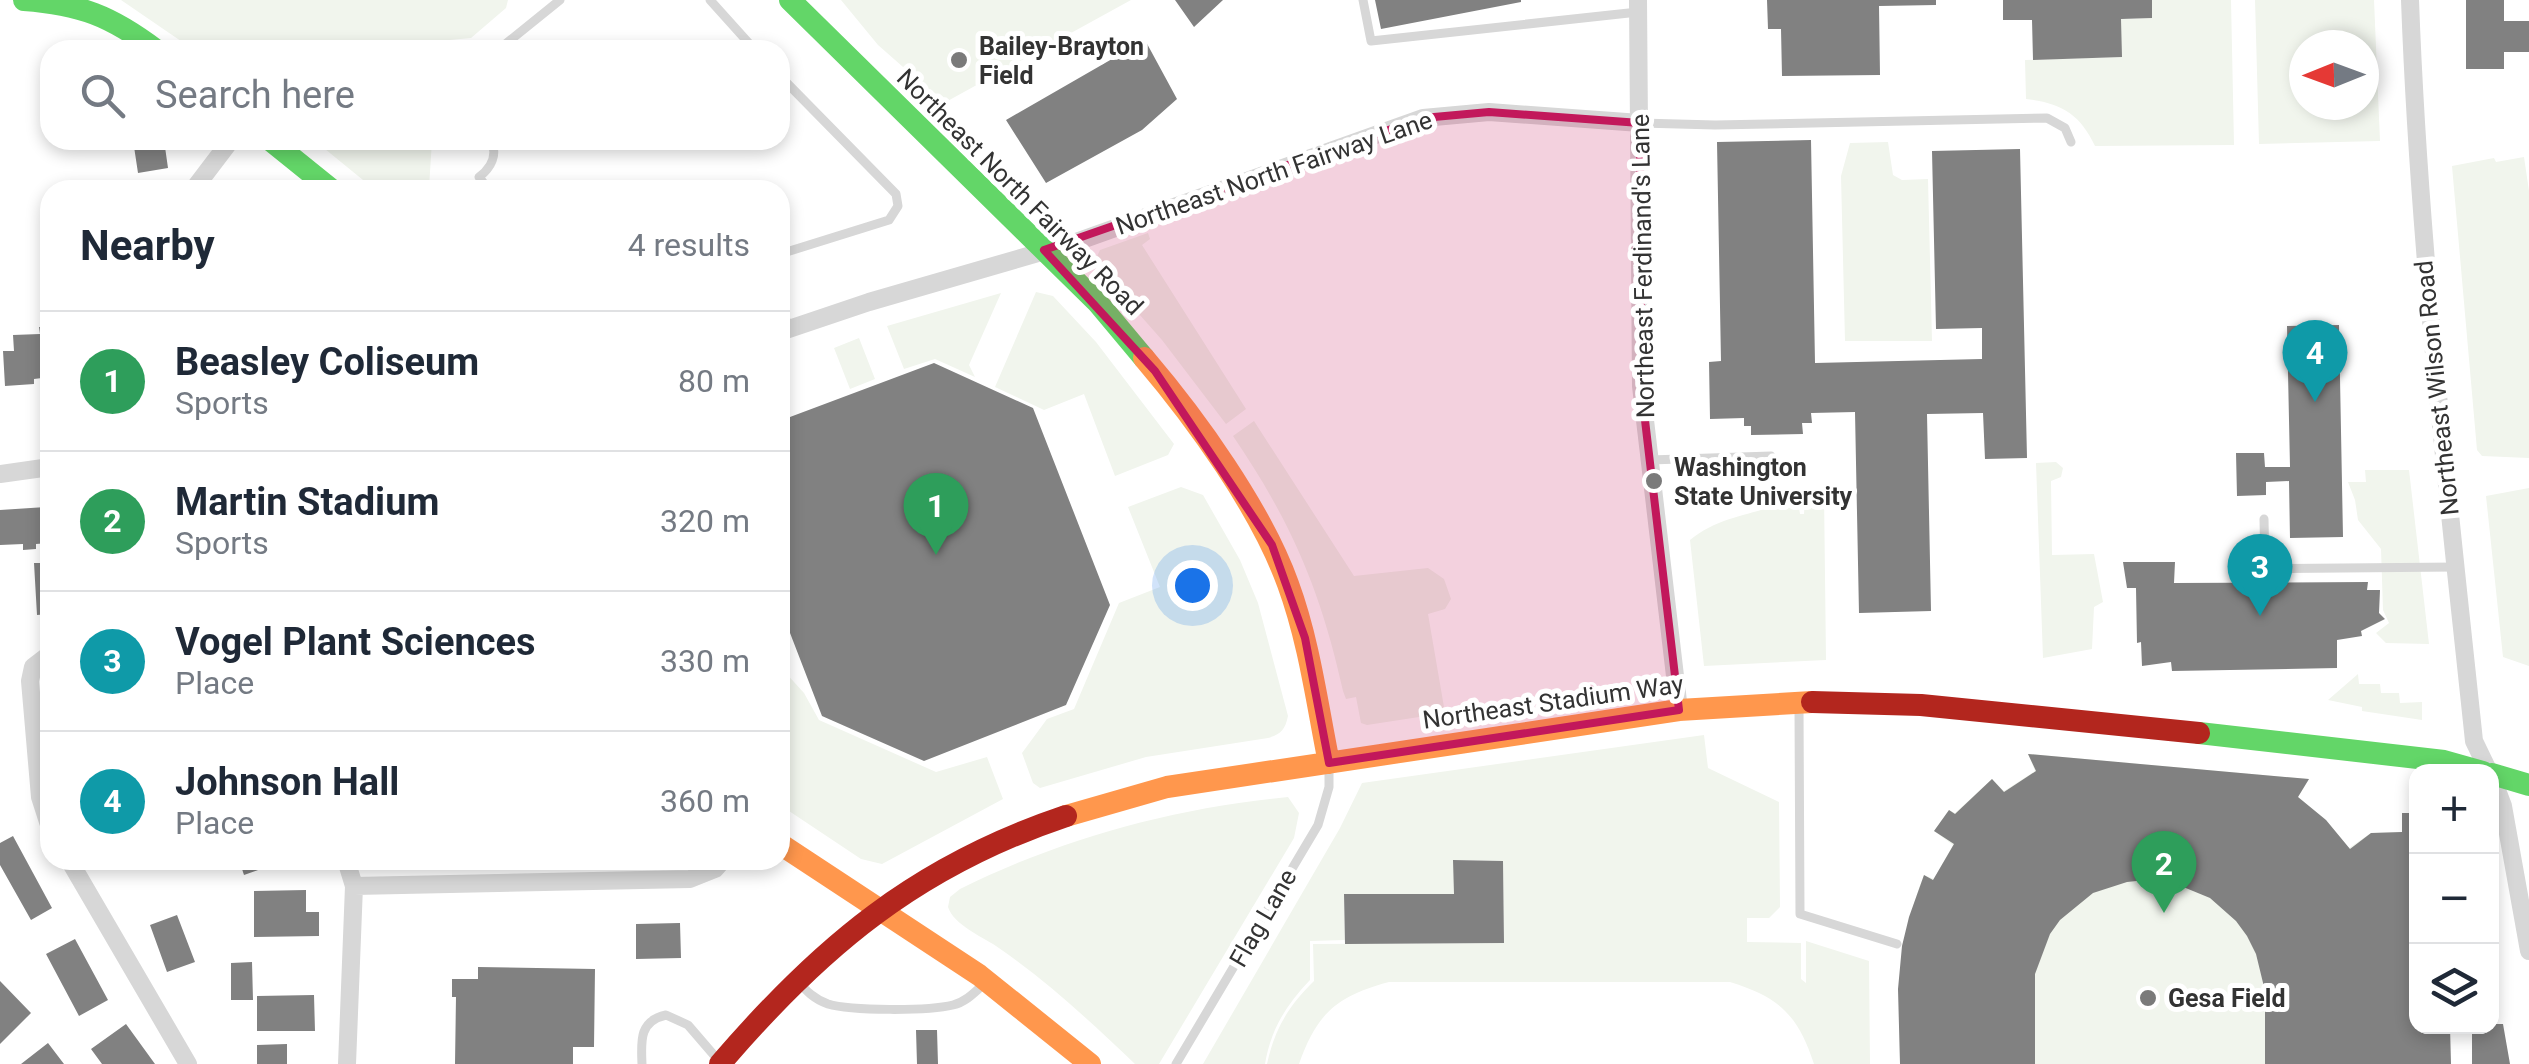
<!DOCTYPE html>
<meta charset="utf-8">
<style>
:root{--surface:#fff;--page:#f2f2f3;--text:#1f2937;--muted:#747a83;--line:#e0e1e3;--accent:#0f766e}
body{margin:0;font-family:Roboto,sans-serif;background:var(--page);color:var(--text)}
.controls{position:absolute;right:30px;bottom:30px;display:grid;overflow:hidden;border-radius:20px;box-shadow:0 5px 15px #0003}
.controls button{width:90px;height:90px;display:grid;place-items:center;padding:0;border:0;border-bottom:2px solid var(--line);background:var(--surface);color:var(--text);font:50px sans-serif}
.compass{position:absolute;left:2289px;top:30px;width:90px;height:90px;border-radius:50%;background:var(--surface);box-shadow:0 5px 15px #0003;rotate:269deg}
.you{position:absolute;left:1192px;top:585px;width:35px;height:35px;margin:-25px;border:8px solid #fff;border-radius:50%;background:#1a73e8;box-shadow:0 0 0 15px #1a73e833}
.badge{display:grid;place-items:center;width:65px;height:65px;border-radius:50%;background:var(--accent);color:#fff;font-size:32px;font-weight:700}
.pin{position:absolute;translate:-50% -82px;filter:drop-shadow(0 2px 5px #0008)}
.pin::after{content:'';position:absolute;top:52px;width:35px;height:30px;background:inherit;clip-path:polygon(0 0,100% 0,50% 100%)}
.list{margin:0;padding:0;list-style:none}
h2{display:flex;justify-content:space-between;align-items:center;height:130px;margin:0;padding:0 40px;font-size:42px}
h2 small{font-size:32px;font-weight:400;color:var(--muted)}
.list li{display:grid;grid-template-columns:65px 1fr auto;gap:30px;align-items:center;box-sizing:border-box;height:140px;padding:0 40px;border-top:2px solid var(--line)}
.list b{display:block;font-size:38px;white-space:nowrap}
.list p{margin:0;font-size:32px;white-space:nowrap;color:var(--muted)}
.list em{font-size:32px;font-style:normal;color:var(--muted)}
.icon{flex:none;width:55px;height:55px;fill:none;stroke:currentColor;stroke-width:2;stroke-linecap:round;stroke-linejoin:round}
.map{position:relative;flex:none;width:2529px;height:1064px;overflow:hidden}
.search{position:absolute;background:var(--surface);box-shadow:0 5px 15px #0003;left:40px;top:40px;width:750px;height:110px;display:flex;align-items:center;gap:25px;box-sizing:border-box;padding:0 35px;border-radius:30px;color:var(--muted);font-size:38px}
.panel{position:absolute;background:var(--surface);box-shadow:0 5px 15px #0003;left:40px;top:180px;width:750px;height:690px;border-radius:30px}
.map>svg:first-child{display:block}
.green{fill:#f1f5ed;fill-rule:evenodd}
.building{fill:#818181}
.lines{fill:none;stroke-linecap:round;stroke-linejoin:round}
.lane{stroke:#d7d7d7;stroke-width:9}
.street{stroke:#d7d7d7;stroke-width:18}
.fast{stroke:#63d668;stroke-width:22}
.slow{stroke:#ff974d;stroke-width:22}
.jam{stroke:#b3261e;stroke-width:22}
.marked{fill:#c2185b;fill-opacity:0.2;stroke:#c2185b;stroke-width:8;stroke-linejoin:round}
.poi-dot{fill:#7a7a7a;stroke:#fff;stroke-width:4}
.labels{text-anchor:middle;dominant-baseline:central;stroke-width:10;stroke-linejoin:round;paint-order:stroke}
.poi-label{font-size:25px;font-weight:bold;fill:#333;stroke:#fff;text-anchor:start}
.street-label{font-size:25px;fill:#333;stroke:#fff}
</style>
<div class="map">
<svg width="2529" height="1064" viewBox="0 0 2529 1064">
<rect width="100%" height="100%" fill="#fff"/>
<path class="green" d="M121,0H508L506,8L471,38L439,41L437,50H194Z
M841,0H1131L944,103L878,45Z
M2152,0H2231L2234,145L2095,146C2080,114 2061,103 2026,99L2025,60L2121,57V19L2152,18Z
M2255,0H2374L2380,141L2259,144ZM2304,45H2364V105H2304Z
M314,140H432L429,188L374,189Z
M1888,142L1893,175L1902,180L1928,179L1932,341H1845L1841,176L1850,143Z
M2524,157L2529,191V458L2482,456L2477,450L2452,166L2494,158L2496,162Z
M1148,233L1150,239L1142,245L1246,409L1226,424L1162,340L1094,263L1100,250Z
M1036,292L1053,296L1096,342L1174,444L1168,455L1115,476L1084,394L1044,410L995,387Z
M1001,293L969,365L975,377L935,359L904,369L887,326Z
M859,338L875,379L850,389L834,348Z
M1254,421L1354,576L1428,568L1444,579L1451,599L1445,609L1428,614L1445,713L1367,725L1361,723L1356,697L1346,699L1343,691C1321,591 1291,521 1233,436Z
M2056,462L2063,468L2061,477L2051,481L2052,555L2094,554L2103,602L2094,607L2092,649L2043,658L2036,463Z
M2365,470H2409L2429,644L2386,643L2376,633L2389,623L2383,610L2381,549L2358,520L2355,500L2348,482H2366Z
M1181,487L1203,495L1240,560L1258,603L1288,716C1285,730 1281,734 1268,738L1146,757L1040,788L1033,783L1022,753L1047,719L1074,709L1119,603L1160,587L1128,507Z
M2529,488V666L2503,657L2486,496Z
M1824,492L1826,660L1704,666L1690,540C1724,512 1763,516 1797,495L1800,514H1804L1805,494Z
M784,671L804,693L819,720L936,772L987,757L1003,799L882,864L861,859L780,805V673Z
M2358,674L2359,684H2380L2381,693H2399L2400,703L2422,702V720L2362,711V707L2328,700Z
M1704,735L1708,768L1779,802L1780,907L1769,918H1747V942L1801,943V979L1806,983V941L1869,961L1870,1064H1814C1798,1015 1779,997 1730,982H1389C1337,996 1317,1013 1299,1064H1267C1274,1030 1289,1005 1314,981L1313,944L1504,943L1503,861L1454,860V894H1344L1345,940L1310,941V980C1286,1005 1271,1029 1265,1064H1203L1340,828L1362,783Z
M2028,754L2309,779L2298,797L2326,820L2349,848L2371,833L2408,832L2409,909H2416V1026L2451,1064H1900C1899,999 1899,936 1924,875L1934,879L1953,845L1934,831L1949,810L1955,813L1992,779L2004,791L2035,771Z
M1288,797L1299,813L1294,838L1159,1064H1135C1091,1022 1047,981 996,946C981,936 954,925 948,907L950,897L960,889C1063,838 1173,808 1288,797Z"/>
<path class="building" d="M1175,0H1223L1194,27Z
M1375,0H1521V2L1381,29Z
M1767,0H1936V5L1879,6L1880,75L1782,76L1781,29H1768Z
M2003,0H2152V18L2121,19L2122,57L2033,60L2032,20H2003Z
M2466,0H2504V21H2529V52H2504V69H2466Z
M1145,40L1177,99L1142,130L1046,183L1006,120Z
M133,140H164L168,168L138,173Z
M1811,140L1815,363L1982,359V328L1936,329L1932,151L2020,149L2027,458L1985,459L1983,413L1927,414L1931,611L1859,613L1855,412L1811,413L1812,423H1802L1803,434L1751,435V426H1744V418L1710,419L1709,362L1721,361L1717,142Z
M2339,325L2343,537L2290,538L2289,481L2266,482V495L2237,496L2236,453H2264L2265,467H2290L2287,326Z
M39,327H50V377L34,379V384L5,386L3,351H14L13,335L40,334Z
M934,363L1033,408L1110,605L1066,705L924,761L822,716L780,607V440L790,417Z
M46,507L49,543L36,544V549L23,550V544L0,545V510Z
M2123,562H2175L2174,583L2368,582L2367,590H2380L2379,613L2385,619L2361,631L2362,636L2337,640V668L2172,671L2171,662L2142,666L2141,642L2137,643L2136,588H2127Z
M34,563H50V614L37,615Z
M2028,754L2309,779L2298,797L2326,820L2350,849L2371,833L2402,832V813H2416V1026H2450L2451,1064H2265V991L2256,954L2247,936L2236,921L2210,898L2176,884L2146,880L2127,882L2093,893L2060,920L2050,934L2035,974V1064H1900L1898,989L1902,946L1909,917L1924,875L1933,880L1954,844L1934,831L1949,810L1955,814L1992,779L2004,792L2036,771Z
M13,836L52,908L31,920L0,865V843Z
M239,860H268L269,866L244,875Z
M1453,860L1503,861L1504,943L1345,944L1344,894H1454Z
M306,890V912H319V936L254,937V891Z
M177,915L195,962L167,972L150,925Z
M680,923L681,958L636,959V924Z
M75,939L108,1000L79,1016L46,954Z
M252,962L253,1000H231V963Z
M478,967L595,969L594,1047H573V1064H455L456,997H452V979H478Z
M0,981L31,1013L0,1044Z
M314,995L315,1031H257V996Z
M126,1024L155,1064H102L91,1049Z
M2492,1024H2503L2510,1064H2472V1026Z
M916,1030H937L938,1064H917Z
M48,1043L64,1064H21Z
M287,1044V1064H257V1045Z"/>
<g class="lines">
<path class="lane" d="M710,0L755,50
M1363,0L1371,41L1638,12
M498,50L560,0
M780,76L896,194L898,206L889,220L780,254
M1641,123L1715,125L2047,118L2065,128L2071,142
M489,190L479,177C491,168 498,155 491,140
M780,308L790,328
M1650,460L1771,456
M2264,519L2265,568
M2236,569L2456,567
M1799,708L1800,914L1897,944
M797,980C806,991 814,999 828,1004C851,1011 929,1011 953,1005C966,1002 975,992 985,983
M642,1064C641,1041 639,1021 666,1015L688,1025L719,1061
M1176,1064L1318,825L1329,787V766"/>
<path class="street" d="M1638,0L1641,386L1679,710
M2410,0C2419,248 2448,494 2474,741L2489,772
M193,190L231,140
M780,332L869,302L1076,242L1423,118L1489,112L1640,123
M0,474L50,467
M50,654L33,667L30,681L40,797L50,828
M2492,777L2503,806L2529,951
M69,860L188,1064
M346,860L354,886
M347,1064L354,886L690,879L715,869L723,860"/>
<path class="fast" d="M24,0C80,4 111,16 156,50
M790,0L1098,303L1144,358
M270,140L332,190
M2199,733L2444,761L2483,772
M2492,774L2529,785"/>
<path class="slow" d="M1144,358C1196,419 1261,509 1288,584C1309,641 1317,703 1329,763
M1066,816L1167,787L1679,710L1812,702
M780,844L979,975L1090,1064"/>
<path class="jam" d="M1812,702L1921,705L2199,733
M720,1064C821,946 917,866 1066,816"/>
</g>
<path class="marked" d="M1489,112L1640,123L1641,386L1679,710L1329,763L1305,638L1272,545L1155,371L1044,250L1423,118Z"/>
<g class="poi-dot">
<circle cx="959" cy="60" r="10"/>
<circle cx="1654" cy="481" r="10"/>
<circle cx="2148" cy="998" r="10"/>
</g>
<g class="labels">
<g class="poi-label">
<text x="979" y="46">Bailey-Brayton<tspan x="979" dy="29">Field</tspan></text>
<text x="1674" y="467">Washington<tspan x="1674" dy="29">State University</tspan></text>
<text x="2168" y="998">Gesa Field</text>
</g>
<g class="street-label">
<text transform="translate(1274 173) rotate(-19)">Northeast North Fairway Lane</text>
<text transform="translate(1020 192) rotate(45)">Northeast North Fairway Road</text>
<text transform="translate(1643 266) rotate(-91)">Northeast Ferdinand's Lane</text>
<text transform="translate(2437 388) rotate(-96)">Northeast Wilson Road</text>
<text transform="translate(1553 702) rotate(-8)">Northeast Stadium Way</text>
<text transform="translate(1263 918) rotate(-60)">Flag Lane</text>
</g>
</g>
</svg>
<div class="controls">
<button>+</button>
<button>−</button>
<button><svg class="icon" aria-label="layers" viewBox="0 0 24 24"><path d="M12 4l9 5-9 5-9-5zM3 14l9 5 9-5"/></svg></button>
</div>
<svg class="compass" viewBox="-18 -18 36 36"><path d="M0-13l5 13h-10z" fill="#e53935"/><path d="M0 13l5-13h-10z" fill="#747a83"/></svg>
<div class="you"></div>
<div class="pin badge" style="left:936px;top:555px;background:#2e9e5b">1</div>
<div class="pin badge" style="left:2164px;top:913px;background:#2e9e5b">2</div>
<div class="pin badge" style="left:2260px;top:616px;background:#0f9aa8">3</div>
<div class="pin badge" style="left:2315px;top:402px;background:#0f9aa8">4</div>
<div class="search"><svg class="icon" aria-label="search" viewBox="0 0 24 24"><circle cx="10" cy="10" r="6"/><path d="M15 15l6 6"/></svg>Search here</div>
<section class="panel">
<h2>Nearby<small>4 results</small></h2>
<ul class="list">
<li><span class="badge" style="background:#2e9e5b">1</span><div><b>Beasley Coliseum</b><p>Sports</p></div><em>80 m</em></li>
<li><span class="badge" style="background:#2e9e5b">2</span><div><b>Martin Stadium</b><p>Sports</p></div><em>320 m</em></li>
<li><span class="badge" style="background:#0f9aa8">3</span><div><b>Vogel Plant Sciences</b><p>Place</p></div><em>330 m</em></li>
<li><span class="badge" style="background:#0f9aa8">4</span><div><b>Johnson Hall</b><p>Place</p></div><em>360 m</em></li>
</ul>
</section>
</div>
